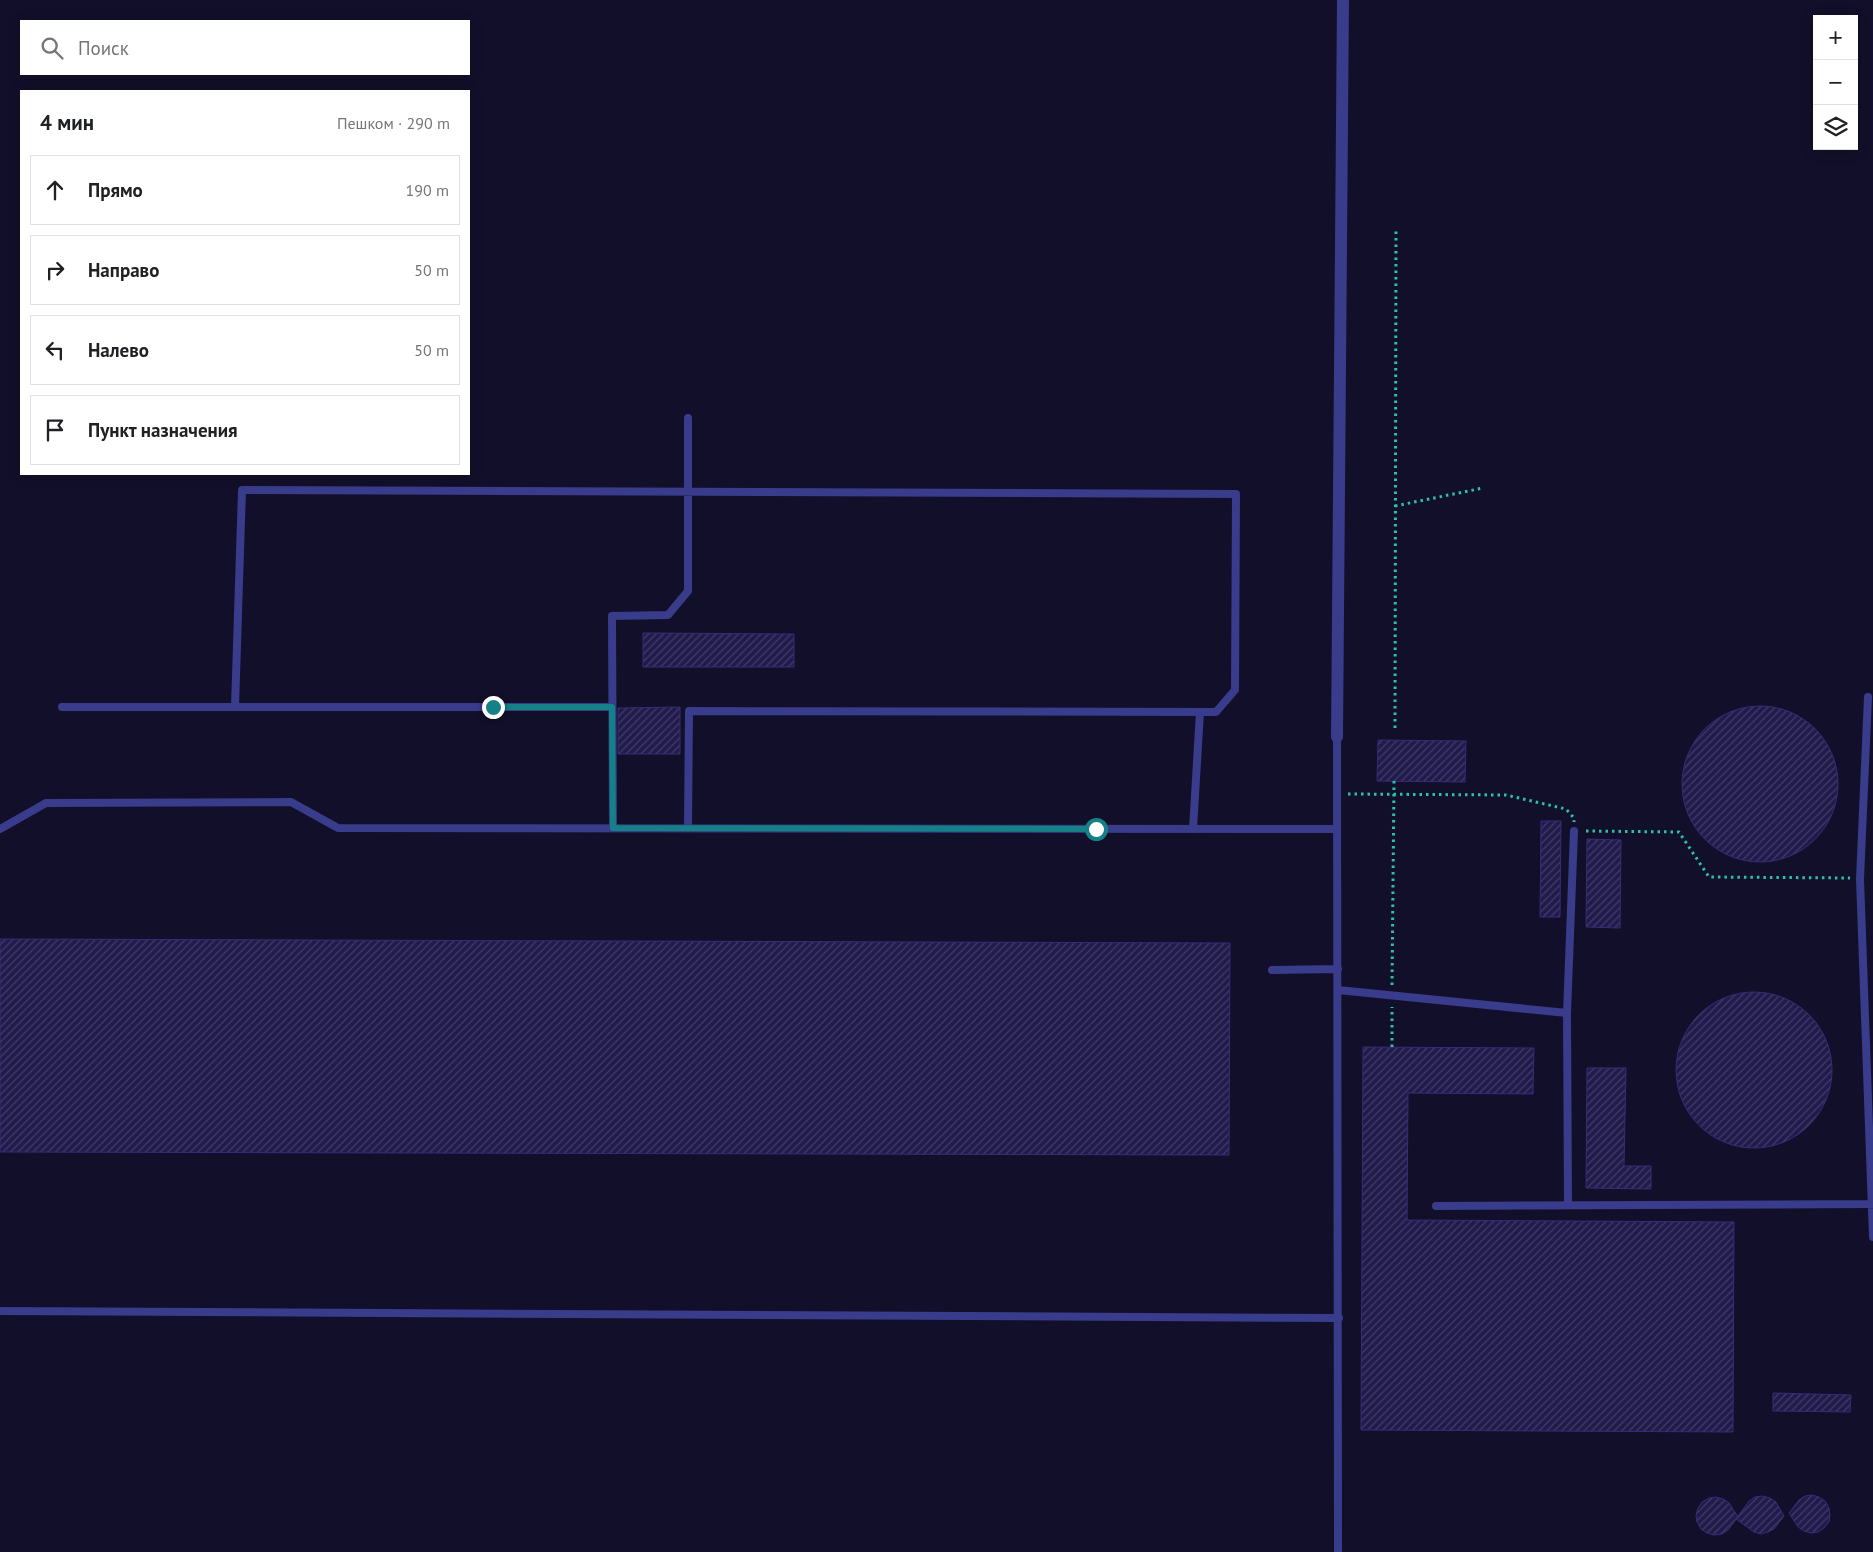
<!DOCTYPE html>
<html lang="ru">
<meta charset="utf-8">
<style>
:root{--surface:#fff;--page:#f2f2f2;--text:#202124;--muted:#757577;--line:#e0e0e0}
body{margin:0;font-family:"PT Sans",sans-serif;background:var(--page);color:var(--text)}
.controls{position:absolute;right:15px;top:15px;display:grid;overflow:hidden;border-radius:0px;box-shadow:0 2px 12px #0003}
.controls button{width:45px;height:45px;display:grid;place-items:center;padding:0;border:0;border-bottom:1px solid var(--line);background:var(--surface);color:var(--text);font:25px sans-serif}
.stop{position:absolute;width:15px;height:15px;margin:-11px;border:4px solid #148187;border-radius:50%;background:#fff}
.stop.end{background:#148187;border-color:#fff;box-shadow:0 1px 5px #0008}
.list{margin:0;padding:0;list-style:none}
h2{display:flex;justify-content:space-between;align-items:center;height:65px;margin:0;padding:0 20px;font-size:21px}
h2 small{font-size:16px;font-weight:400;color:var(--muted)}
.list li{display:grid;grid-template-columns:32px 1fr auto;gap:15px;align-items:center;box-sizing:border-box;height:70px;margin:0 10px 10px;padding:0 10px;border:1px solid var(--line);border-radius:0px}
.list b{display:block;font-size:19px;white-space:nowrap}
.list em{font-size:16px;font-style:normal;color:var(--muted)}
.icon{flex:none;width:28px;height:28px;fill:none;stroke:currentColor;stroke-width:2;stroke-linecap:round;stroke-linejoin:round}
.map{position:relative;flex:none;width:1873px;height:1552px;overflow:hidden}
.search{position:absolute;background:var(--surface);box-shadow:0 2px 12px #0003;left:20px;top:20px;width:450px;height:55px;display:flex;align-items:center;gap:12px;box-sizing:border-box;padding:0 18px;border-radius:0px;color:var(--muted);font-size:19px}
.panel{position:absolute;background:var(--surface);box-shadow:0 2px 12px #0003;left:20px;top:90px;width:450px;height:385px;border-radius:0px}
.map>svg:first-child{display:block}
.building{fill:url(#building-hatch);stroke:#362c79}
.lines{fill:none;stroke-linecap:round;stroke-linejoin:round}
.path{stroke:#2bc1ae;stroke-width:3;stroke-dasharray:2.5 4;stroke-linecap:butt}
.lane{stroke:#393b8b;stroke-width:8}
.street{stroke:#393b8b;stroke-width:12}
.route{stroke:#148187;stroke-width:6}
</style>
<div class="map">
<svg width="1873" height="1552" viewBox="0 0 1873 1552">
<defs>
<pattern id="building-hatch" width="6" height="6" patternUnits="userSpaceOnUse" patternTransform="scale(1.25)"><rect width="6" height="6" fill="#211b4c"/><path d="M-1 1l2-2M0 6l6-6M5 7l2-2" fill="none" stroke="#413c67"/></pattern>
</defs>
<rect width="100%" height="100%" fill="#120f2a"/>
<path class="building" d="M643,633L794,634V667H643Z
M1682 784a78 78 0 1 1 156 0a78 78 0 1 1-156 0Z
M680,707V754H618V708Z
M1378,740L1466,741L1465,782L1377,781Z
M1541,821H1561L1560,917H1540Z
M1587,839L1621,840L1620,928L1586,927Z
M0,939L1230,943L1229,1155L0,1152Z
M1676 1070a78 78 0 1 1 156 0a78 78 0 1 1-156 0Z
M1363,1047L1534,1048L1533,1094L1408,1093L1407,1220L1734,1222L1733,1432L1361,1430Z
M1587,1068H1626L1624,1166H1651V1189L1586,1188Z
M1773,1393L1851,1395L1850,1412L1773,1411Z
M1812,1495L1819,1497L1825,1501L1829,1508L1830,1515L1829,1522L1824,1528L1818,1532L1811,1533L1804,1531L1798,1527L1789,1513L1799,1500L1805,1496Z
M1762,1496L1770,1498L1776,1502L1784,1516L1774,1529L1768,1532L1761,1534L1754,1532L1736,1519L1749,1501L1755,1497Z
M1716,1497L1723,1499L1729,1503L1738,1517L1728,1530L1722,1534L1714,1535L1707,1533L1701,1529L1697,1522L1696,1515L1698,1508L1702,1502L1709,1498Z"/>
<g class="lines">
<path class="path" d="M1395,506L1483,488
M1395,728L1396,228
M1348,794L1506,795L1566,809L1574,818V822
M1586,831L1679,832L1709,877L1850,878
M1392,985L1394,781
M1392,1047V1007"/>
<path class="lane" d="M1868,697L1860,879L1873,1237
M62,707H612
M235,707L242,490L1236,494L1235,690L1216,712L689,711L688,828
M1337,737L1338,1552
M613,828L612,616L668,615L688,591V418
M0,829L46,803L291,802L338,828L1337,829
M1193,829L1200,712
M1272,970L1338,969
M1338,990L1567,1013
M1568,1205L1567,1013L1574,831
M1436,1206L1873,1204
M0,1311L1339,1318"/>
<path class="street" d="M1337,737L1343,0"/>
</g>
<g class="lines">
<path class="route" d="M493,707H612L613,828L1096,829"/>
</g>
</svg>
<div class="controls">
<button>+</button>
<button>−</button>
<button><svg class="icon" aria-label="layers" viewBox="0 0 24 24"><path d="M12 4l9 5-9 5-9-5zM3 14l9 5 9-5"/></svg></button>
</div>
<div class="stop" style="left:1096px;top:829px"></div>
<div class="stop end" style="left:493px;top:707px"></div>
<div class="search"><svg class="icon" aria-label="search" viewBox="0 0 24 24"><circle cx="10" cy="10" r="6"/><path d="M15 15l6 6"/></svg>Поиск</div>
<section class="panel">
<h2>4 мин<small>Пешком · 290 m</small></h2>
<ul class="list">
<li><svg class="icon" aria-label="ahead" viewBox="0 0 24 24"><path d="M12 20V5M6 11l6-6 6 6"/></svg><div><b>Прямо</b></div><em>190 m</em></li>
<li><svg class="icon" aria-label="right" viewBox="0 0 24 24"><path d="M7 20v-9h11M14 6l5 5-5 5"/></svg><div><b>Направо</b></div><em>50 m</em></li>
<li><svg class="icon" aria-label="left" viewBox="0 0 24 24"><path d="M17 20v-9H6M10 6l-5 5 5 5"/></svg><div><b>Налево</b></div><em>50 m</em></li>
<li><svg class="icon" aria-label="arrive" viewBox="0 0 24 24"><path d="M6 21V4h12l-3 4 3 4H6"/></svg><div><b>Пункт назначения</b></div></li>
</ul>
</section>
</div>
